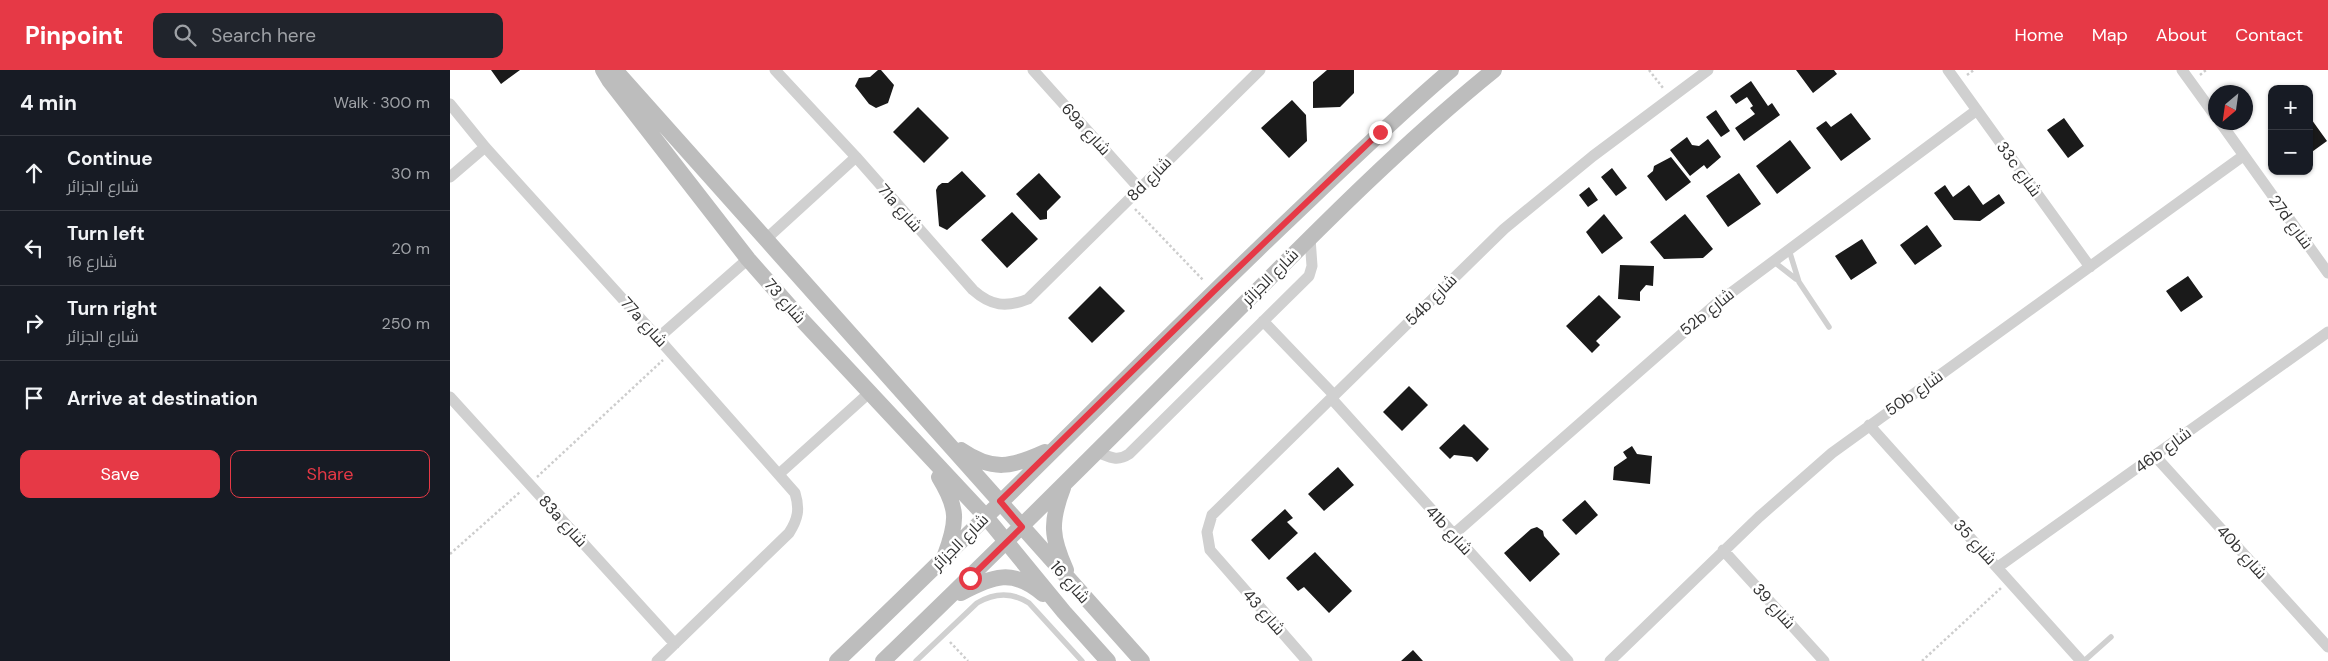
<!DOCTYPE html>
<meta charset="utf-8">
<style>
:root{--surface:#171b24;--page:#20242c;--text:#f1f3f6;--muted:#9ea1a6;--line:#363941;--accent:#e63946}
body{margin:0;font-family:"DM Sans",Cairo,sans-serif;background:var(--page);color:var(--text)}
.controls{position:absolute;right:15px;top:15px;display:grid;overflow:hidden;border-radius:10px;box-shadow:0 1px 4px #0004}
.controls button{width:45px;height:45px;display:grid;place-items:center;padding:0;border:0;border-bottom:1px solid var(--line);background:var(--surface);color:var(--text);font:25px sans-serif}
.compass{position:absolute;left:1758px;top:15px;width:45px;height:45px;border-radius:50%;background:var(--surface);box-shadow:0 1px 4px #0004;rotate:209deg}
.stop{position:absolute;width:15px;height:15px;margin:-11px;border:4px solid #e63946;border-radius:50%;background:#fff}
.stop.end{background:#e63946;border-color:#fff;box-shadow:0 1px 5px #0008}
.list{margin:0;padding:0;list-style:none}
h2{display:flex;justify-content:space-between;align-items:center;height:65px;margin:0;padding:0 20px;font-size:21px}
h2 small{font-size:16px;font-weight:400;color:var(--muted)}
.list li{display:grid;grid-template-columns:32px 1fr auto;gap:15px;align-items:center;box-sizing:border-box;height:75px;padding:0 20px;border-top:1px solid var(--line)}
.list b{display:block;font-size:19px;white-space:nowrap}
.list p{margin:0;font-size:16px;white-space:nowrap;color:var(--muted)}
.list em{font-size:16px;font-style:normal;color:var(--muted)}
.actions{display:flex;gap:10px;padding:15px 20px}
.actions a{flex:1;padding:11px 0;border:1px solid var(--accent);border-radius:10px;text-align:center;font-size:18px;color:var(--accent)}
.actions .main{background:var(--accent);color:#fff}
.icon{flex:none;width:28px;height:28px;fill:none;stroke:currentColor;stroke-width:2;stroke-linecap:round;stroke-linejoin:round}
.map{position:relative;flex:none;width:1878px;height:591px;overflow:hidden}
header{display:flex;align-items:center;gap:30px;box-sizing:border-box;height:70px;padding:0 25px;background:var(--accent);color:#fff}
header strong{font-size:24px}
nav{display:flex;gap:28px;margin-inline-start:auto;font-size:18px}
.search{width:350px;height:45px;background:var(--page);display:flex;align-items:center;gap:12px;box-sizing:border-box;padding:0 18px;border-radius:10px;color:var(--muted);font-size:19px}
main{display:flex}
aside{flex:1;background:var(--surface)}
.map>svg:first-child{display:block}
.building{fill:#1a1a1a}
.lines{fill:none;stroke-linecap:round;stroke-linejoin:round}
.path{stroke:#cdcdcd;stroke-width:2.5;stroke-dasharray:2.5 2.5;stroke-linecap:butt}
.lane{stroke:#d0d0d0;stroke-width:5.5}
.street{stroke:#d0d0d0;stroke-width:11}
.secondary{stroke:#bdbdbd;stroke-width:16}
.route{stroke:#e63946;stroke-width:6}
.labels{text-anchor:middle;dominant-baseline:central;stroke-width:5;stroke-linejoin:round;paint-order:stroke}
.street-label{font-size:16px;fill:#333;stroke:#fff}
</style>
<header>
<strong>Pinpoint</strong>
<div class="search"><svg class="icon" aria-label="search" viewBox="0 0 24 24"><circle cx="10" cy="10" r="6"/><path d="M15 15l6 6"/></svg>Search here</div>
<nav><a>Home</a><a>Map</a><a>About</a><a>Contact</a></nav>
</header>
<main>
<aside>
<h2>4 min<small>Walk · 300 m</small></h2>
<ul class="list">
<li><svg class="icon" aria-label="ahead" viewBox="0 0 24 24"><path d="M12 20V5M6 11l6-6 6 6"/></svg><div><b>Continue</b><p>شارع الجزائر</p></div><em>30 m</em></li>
<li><svg class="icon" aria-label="left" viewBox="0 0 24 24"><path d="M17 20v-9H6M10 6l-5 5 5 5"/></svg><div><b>Turn left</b><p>شارع 16</p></div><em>20 m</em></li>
<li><svg class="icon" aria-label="right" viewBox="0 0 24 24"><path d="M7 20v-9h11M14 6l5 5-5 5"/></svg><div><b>Turn right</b><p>شارع الجزائر</p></div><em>250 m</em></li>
<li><svg class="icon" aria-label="arrive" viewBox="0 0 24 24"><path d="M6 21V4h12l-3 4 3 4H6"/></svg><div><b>Arrive at destination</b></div></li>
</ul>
<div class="actions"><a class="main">Save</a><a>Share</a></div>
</aside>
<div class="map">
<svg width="1878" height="591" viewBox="0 0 1878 591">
<rect width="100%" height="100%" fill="#fff"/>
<path class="building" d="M41,0H70L51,14Z
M428,0H431L444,15L438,33L426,38L419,34L405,16L409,8L420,7Z
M877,0H904V23L890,37L863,38V12Z
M1346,0H1384L1387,4L1363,23Z
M1301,11L1318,36L1322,33L1330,45L1294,71L1285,58L1305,44L1300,38L1303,36L1297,27L1286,34L1280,26Z
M842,30L856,45L857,71L839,88L811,58Z
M468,37L499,68L474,93L443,62Z
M1266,40L1280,61L1271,67L1256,47Z
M1401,43L1421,69L1391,91L1366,58L1376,51L1381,57Z
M1859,46L1877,71L1859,84Z
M1614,48L1634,76L1618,88L1597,60Z
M1237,67L1242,75L1249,76L1258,69L1271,87L1257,99L1254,95L1240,106L1220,80Z
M1340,70L1361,98L1327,124L1306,96Z
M1221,87L1241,112L1216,131L1197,106L1203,101L1204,96Z
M1162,98L1177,118L1166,126L1151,107Z
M512,101L536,126L497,160L489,156L486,120L488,116L492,113H498Z
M589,103L611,127L597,141V149L590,150L566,124Z
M1289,103L1311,134L1278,157L1256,126Z
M1495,115L1503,127L1519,115L1533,135L1549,124L1555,133L1530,151L1504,150L1484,123Z
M1139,117L1148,130L1138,137L1129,125Z
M562,142L588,169L557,198L531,170Z
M1154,144L1173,168L1152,184L1136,162Z
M1235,144L1263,179L1253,188L1214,189L1200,172Z
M1477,155L1492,176L1465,195L1450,175Z
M1412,169L1427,193L1401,210L1385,186Z
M1170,195L1204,196L1203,216L1196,215L1190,222V231L1168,229Z
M1738,206L1753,227L1731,242L1716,221Z
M650,216L675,241L642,273L618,248Z
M1149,225L1171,247L1146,271L1150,275L1142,283L1116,256Z
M959,316L978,335L952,361L933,342Z
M1014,354L1039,379L1027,392L1022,387L1004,385L1000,389L989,378Z
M1182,376L1187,384L1202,386L1200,414L1163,410L1164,397L1177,388L1173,382Z
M888,397L904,415L874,441L858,424Z
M1135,430L1148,445L1126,465L1112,450Z
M835,439L843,448L837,452L848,463L819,490L801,470Z
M1087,457L1093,461L1094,466L1110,484L1080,512L1054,483L1081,459Z
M865,482L902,521L879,543L854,517L848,521L836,508Z
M963,580L973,591H951Z"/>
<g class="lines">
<path class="path" d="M1199,0L1213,18
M1517,5L1524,0
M1750,5L1756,0
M685,139L754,211
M87,407L213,290
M0,484L70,422
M500,572L518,591
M1472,591L1551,518"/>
<path class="lane" d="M1339,180L1349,212L1379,257
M1323,191L1346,209
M466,591L527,533C544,523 562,522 579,533L632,591
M1634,591L1661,567"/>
<path class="street" d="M325,0L406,87L523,220C541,236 556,238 578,229L810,0
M583,0L689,118
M1498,0L1640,197
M1732,0L1766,47
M0,34L35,77L208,268L345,423C350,439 348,449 339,463L207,591
M1770,52L1878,203
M0,107L35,77
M315,170L406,87
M813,251L884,325
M208,268L298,189
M0,327L225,574
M881,328L1118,591
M1419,355L1631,591
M647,382C660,387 667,392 679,384L859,206L862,196L860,168
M1705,386L1878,577
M329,404L419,323
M1004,464L1266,234L1527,40
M1273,480L1374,591
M1548,497L1878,262
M857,591L760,480L757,462L762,445L1054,159L1143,86L1258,0
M1160,591L1309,447L1382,383L1793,86"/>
<path class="secondary" d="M153,0L159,10L298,189L351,249L536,447L614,542L658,591
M165,0L692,591
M511,380C543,402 562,397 595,382
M489,407C508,438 508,451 495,485
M613,418C600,452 601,467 616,500
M511,523C543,506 563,498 593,524
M387,591C536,450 680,302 828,160C885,106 941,51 1001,0
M433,591C541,487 647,382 752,276C847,181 940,84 1044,0"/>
</g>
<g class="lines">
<path class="route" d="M520,508L572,457L550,431L764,221L930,62"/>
</g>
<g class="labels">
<g class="street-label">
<text transform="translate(636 59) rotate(48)">69a شارع</text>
<text transform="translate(1569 99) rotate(54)">33c شارع</text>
<text transform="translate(699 109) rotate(-45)">8d شارع</text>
<text transform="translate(450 138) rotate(49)">71a شارع</text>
<text transform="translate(1841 152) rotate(54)">27d شارع</text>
<text transform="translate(820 207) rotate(-45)">شارع الجزائر</text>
<text transform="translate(981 230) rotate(-45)">54b شارع</text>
<text transform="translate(335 231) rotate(49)">شارع 73</text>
<text transform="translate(1257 242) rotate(-39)">52b شارع</text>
<text transform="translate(194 252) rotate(48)">77a شارع</text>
<text transform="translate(1464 323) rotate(-35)">50b شارع</text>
<text transform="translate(1713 380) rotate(-36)">46b شارع</text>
<text transform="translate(113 451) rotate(48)">83a شارع</text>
<text transform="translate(999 460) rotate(48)">41b شارع</text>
<text transform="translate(510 472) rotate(-45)">شارع الجزائر</text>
<text transform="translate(1525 472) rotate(48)">شارع 35</text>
<text transform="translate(1792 482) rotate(48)">40b شارع</text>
<text transform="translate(620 512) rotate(49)">شارع 16</text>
<text transform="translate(1324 536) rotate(48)">شارع 39</text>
<text transform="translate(814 542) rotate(49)">شارع 43</text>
</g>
</g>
</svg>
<div class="controls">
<button>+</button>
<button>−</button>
</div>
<svg class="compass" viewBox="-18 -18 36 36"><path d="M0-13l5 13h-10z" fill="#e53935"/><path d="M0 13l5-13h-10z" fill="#9ea1a6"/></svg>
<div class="stop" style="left:520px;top:508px"></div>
<div class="stop end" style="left:930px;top:62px"></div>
</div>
</main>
